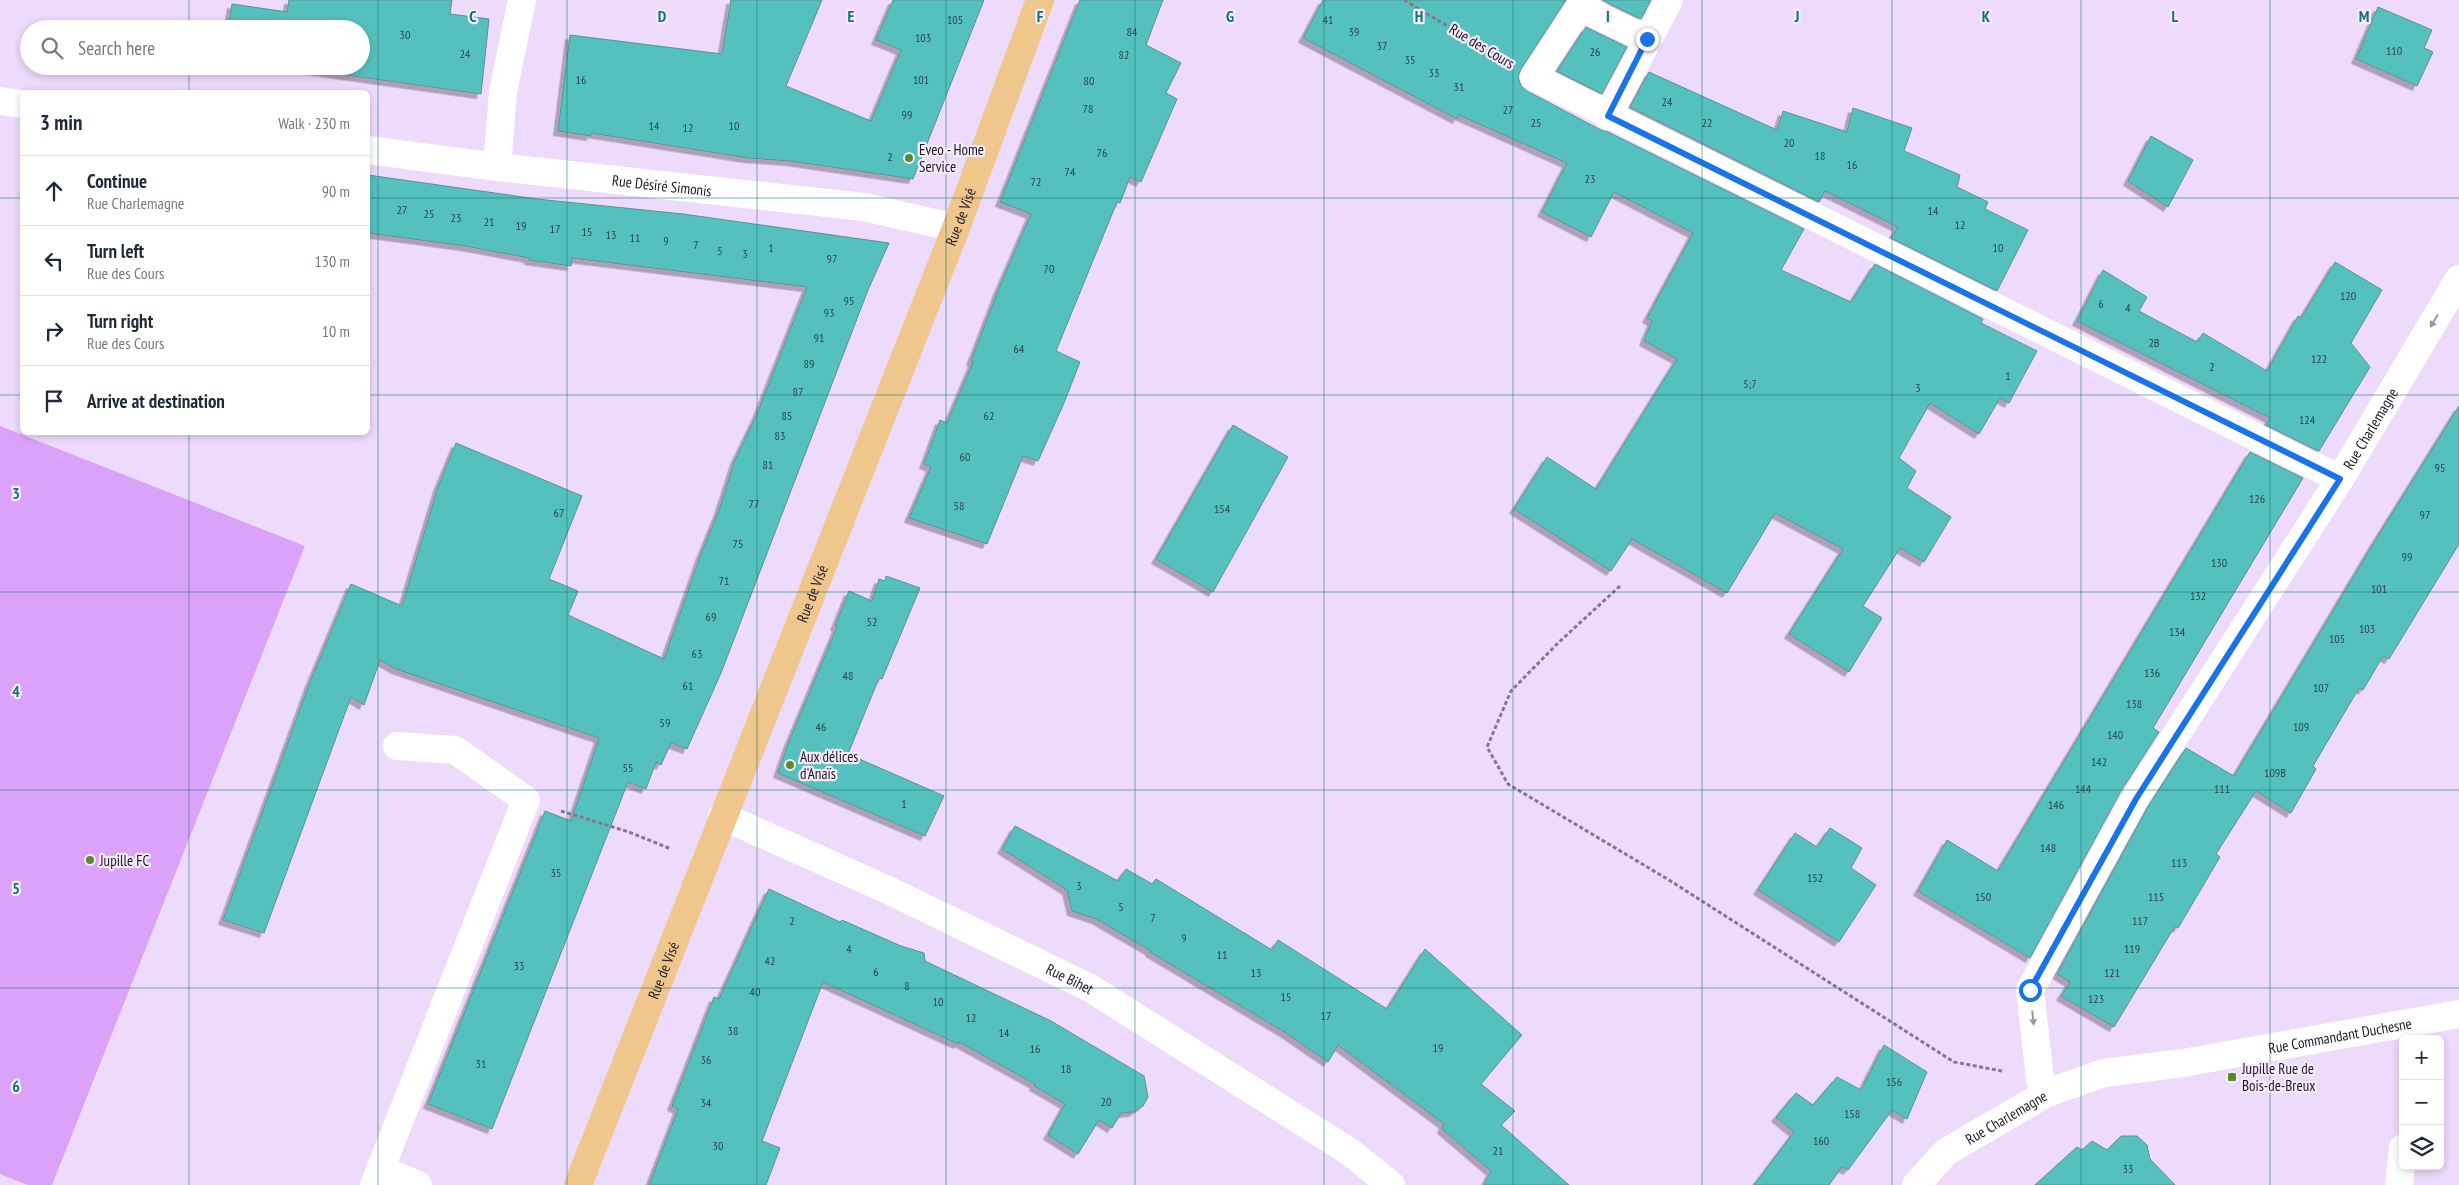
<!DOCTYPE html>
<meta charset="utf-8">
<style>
:root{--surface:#fff;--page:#f2f2f3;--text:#1f2937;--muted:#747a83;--line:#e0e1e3}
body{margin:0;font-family:"PT Sans Narrow",sans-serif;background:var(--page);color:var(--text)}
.controls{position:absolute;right:15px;bottom:15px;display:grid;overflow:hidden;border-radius:8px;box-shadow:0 2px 8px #0003}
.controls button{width:45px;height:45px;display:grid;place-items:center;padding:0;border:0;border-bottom:1px solid var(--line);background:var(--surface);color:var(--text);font:25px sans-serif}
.stop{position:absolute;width:15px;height:15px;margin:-11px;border:4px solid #1a73e8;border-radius:50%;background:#fff}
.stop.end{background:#1a73e8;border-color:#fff;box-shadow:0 1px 5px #0008}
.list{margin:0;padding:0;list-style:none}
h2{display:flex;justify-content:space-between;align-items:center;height:65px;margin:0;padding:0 20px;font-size:21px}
h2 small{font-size:16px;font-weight:400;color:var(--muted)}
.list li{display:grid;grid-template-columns:32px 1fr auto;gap:15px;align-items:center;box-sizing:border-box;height:70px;padding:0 20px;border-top:1px solid var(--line)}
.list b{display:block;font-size:19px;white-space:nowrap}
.list p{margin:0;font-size:16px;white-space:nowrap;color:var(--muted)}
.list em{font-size:16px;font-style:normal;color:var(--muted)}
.icon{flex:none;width:28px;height:28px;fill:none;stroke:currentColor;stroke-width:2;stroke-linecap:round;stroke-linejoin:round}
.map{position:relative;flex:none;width:2459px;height:1185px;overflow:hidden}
.search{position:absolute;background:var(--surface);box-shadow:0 2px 8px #0003;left:20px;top:20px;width:350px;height:55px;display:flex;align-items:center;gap:12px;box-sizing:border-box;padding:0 18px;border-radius:28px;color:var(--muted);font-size:19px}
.panel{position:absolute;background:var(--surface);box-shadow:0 2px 8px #0003;left:20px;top:90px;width:350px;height:345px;border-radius:8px}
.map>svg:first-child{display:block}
.green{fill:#daa2f9}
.building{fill:#54c1bf;stroke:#5a9290;filter:url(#shadow)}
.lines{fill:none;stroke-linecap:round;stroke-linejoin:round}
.path{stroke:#85778e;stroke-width:3;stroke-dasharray:4 2.5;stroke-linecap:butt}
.minor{stroke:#fff;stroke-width:28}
.major{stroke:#efc78c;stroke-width:28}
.oneway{fill:#9b979d}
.route{stroke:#1a73e8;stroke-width:6}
.grid{fill:none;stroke:#0f766e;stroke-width:1;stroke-opacity:0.55}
.poi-dot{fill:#578c26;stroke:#f5ebfb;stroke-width:2}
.labels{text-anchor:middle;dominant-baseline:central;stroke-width:4.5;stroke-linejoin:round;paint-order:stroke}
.number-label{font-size:12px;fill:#2d424c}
.street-label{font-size:15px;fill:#201725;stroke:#f5ebfb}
.poi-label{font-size:15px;fill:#201725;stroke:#f5ebfb;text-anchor:start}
.grid-label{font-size:16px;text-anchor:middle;font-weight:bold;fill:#0f766e;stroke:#f5ebfb;stroke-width:4.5;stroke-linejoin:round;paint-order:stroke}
</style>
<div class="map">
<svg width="2459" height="1185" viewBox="0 0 2459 1185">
<defs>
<filter id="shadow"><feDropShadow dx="-4.5" dy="4.5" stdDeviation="0" flood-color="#0004"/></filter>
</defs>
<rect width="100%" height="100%" fill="#eedafa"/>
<path class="green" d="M0,426L305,546L52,1185H28L0,1174Z"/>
<path class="building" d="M289,0H452L450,14L489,19L481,94L282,66H361V29H228L232,4L287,12Z
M731,0H822L786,86L871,121L901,50L876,40L893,0H984L913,179L790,161L748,158L591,133V136L558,131L570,35L722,54Z
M1080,0H1163L1146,45L1181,63L1166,93L1177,99L1141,182L1130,177L1120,203L1117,202L1056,351L1080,362L1064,403L1038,461L1023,456L987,544L909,518L931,467L924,464L940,420L947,423L973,362L971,361L999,288L1031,214L1000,202Z
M1323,0H1566L1521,69L1518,77L1521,86L1527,91L1601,130L1608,132L1804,229L1781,270L1851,302L1875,264L1983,319L1981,323L2037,351L2009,403L2000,398L1979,434L1930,403L1899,458L1916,471L1907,488L1951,517L1924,562L1900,548L1863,606L1882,618L1849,672L1789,634L1843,549L1775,513L1727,593L1632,539L1611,571L1514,509L1547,457L1596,489L1677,359L1644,341L1652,321L1647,318L1693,233L1614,192L1591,237L1542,212L1567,163L1459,115L1457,119L1303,38Z
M1602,0H1651L1641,19Z
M2378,7L2432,30L2424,48L2433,52L2417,86L2356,59Z
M1586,27L1627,47L1602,94L1557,71Z
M1649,72L1777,130L1783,111L1847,132L1853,108L1912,128L1904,151L1960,175L1957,187L1988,202L1985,209L2028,230L1997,291L1891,238L1898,227L1825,191L1819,202L1630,107Z
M2151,136L2193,160L2168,207L2128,181Z
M368,175L537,199L683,214L889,243L868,290L721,673L687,749L671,743L661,765L656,762L646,789L628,782L492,1129L428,1104L545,811L571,821L599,738L396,669L380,660L364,705L351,697L264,933L223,920L310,682L351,584L402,606L438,487L456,443L582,496L549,579L578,591L568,615L664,659L701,554L719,510L735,460L757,414L807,287L572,258L571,266L529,260V258L465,246L368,233Z
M2335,262L2382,290L2351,343L2370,367L2319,451L2266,425L2270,418L2077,321L2103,270L2147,297L2139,311L2197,342L2203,333L2267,371L2298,316L2301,318Z
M2459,406V544L2389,659L2383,656L2363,690L2359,688L2313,766L2316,769L2291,813L2256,791L2216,854L2220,857L2178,928L2175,926L2114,1027L2061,996L2070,982L2057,974L2148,807L2186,748L2234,776L2373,544Z
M1233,425L1288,457L1213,592L1156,559Z
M2250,452L2303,478L2153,728L2159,732L2121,791L2030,958L1918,891L1947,840L1998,871Z
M886,576L920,588L882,679L879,678L848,754L944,796L925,836L778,773L788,744L837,627L835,626L849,591L872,601L879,579L885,581Z
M1015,826L1118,881L1126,869L1152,884L1156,879L1272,950L1278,940L1387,1009L1425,949L1522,1035L1481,1084L1515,1111L1501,1125L1569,1185H1484L1491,1171L1442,1129L1444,1124L1338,1045L1328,1062L1286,1033L1150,952L1151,951L1096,919L1072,911L1067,890L1002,849Z
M1830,828L1862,848L1851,868L1876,885L1839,942L1758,890L1795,833L1817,847Z
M769,889L840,922L842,920L901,946L924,953L925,961L1051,1021L1144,1076L1148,1097L1143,1106L1133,1112L1121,1113L1112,1128L1099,1120L1078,1154L1048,1135L1065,1104L1034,1086L1035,1084L959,1042L958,1044L823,982L762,1141L780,1148L766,1185H649L678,1109L672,1106L714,997L719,999Z
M1884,1045L1927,1072L1907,1119L1892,1110L1848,1170L1842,1167L1829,1185H1754L1794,1132L1776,1117L1796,1093L1813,1105L1837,1077L1861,1090Z
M2121,1136H2137L2147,1145L2150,1159L2175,1185H2035L2077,1147L2082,1150L2092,1141L2107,1150Z"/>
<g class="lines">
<path class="path" d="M1404,0L1503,59
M1620,586L1558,643L1511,691L1487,747L1508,784L1669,880L1954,1062L2002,1071
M561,811L629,832L671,849"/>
<g class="minor">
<path d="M1647,39L1580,7L1534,77L2340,479"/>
<path d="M0,101L22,104"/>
<path d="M1608,116L1669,0"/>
<path id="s1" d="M368,150L497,167L864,207L956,228"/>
<path d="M497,167L503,92L522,0"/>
<path id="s2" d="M722,816L888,890L1090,988L1350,1152L1391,1185"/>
<path id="s3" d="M2047,1093L2040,1079L2030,990L2135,799L2340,479L2459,279"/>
<path d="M380,1169L418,1185"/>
<path d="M374,1185L526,800L455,750L397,746"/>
<path id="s4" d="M1916,1185L1946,1152L2047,1093L2104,1073L2183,1063L2459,1014"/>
<path d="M2399,1185L2403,1148"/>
</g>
<path class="major" id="s5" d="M578,1185L956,228L1040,0"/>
</g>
<defs><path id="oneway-solid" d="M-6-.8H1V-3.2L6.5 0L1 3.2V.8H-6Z" transform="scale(1.25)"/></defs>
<g class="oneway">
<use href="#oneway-solid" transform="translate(2434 321) rotate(121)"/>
<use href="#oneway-solid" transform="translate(2033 1018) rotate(84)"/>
</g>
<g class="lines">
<path class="route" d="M1647,39L1608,116L2340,479L2136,799L2030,990"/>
</g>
<path class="grid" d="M189,0V29M378,0V1185M567,0V1185M757,0V1185M946,0V1185M1135,0V1185M1324,0V1185M1513,0V1185M1702,0V1185M1892,0V1185M2081,0V1185M2270,0V1185M189,66V92M0,198H22M368,198H2459M0,395H22M368,395H2459M189,432V1185M0,592H2459M0,790H2459M0,988H2459"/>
<g class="poi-dot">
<circle cx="909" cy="158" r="5"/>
<circle cx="790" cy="765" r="5"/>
<circle cx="90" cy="860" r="5"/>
<rect x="2227" y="1072" width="10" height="10" rx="2.5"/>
</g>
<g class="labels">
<g class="number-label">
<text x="955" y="19">105</text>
<text x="1328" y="19">41</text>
<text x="1132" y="31">84</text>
<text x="1354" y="31">39</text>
<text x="405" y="34">30</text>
<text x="923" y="37">103</text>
<text x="1382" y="45">37</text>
<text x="2394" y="50">110</text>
<text x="1595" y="51">26</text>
<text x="465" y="53">24</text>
<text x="1124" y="54">82</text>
<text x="1410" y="59">35</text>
<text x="1434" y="72">33</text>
<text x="581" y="79">16</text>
<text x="921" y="79">101</text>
<text x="1089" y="80">80</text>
<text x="1459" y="86">31</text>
<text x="1667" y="101">24</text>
<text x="1088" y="108">78</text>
<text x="1508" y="109">27</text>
<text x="907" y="114">99</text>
<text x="1536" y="122">25</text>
<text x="1707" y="122">22</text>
<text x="654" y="125">14</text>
<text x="734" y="125">10</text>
<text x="688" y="127">12</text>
<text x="1789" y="142">20</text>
<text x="1102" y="152">76</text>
<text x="1820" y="155">18</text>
<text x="890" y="156">2</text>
<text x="1852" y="164">16</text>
<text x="1070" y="171">74</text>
<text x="1590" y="178">23</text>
<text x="1036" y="181">72</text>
<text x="402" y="209">27</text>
<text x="1933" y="210">14</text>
<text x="429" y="213">25</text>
<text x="456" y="217">23</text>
<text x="489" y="221">21</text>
<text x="1960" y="224">12</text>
<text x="521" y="225">19</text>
<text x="555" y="228">17</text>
<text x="587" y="231">15</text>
<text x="611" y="234">13</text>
<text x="635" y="237">11</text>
<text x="666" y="240">9</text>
<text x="696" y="244">7</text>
<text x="771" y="247">1</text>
<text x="1998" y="247">10</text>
<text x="720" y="250">5</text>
<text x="745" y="253">3</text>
<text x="832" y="258">97</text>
<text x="1049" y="268">70</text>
<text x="2348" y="295">120</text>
<text x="849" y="300">95</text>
<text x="2101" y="303">6</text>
<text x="2128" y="307">4</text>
<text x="829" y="312">93</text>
<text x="819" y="337">91</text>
<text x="2154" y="342">2B</text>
<text x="1019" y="348">64</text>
<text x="2319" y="358">122</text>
<text x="809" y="363">89</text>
<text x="2212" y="366">2</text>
<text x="2008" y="375">1</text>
<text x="1750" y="383">5;7</text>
<text x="1918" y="387">3</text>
<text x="798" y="391">87</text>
<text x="787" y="415">85</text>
<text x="989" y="415">62</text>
<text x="2307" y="419">124</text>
<text x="780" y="435">83</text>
<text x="965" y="456">60</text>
<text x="768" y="464">81</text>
<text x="2440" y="467">95</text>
<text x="2257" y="498">126</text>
<text x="754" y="503">77</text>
<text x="959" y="505">58</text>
<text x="1222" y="508">154</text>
<text x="559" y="512">67</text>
<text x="2425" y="514">97</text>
<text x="738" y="543">75</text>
<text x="2407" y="556">99</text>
<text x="2219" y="562">130</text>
<text x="724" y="580">71</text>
<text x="2379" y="588">101</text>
<text x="2198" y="595">132</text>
<text x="711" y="616">69</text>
<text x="872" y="621">52</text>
<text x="2367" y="628">103</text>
<text x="2177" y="631">134</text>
<text x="2337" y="638">105</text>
<text x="697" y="653">63</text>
<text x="2152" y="672">136</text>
<text x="848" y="675">48</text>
<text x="688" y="685">61</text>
<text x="2321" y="687">107</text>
<text x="2134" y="703">138</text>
<text x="665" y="722">59</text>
<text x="821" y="726">46</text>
<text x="2301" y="726">109</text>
<text x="2115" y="734">140</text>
<text x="2099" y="761">142</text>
<text x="628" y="767">55</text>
<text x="2275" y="772">109B</text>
<text x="2083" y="788">144</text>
<text x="2222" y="788">111</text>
<text x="904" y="803">1</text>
<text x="2056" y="804">146</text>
<text x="2048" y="847">148</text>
<text x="2179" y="862">113</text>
<text x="556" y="872">35</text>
<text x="1815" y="877">152</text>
<text x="1079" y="885">3</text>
<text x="1983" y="896">150</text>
<text x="2156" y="896">115</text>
<text x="1121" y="906">5</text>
<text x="1153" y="917">7</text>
<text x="792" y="920">2</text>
<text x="2140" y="920">117</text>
<text x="1184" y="937">9</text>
<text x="849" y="948">4</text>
<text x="2132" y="948">119</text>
<text x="1222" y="954">11</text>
<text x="770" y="960">42</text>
<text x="519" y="965">33</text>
<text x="876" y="971">6</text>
<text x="1256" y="972">13</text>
<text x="2112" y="972">121</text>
<text x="907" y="985">8</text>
<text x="755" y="991">40</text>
<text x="1286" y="996">15</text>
<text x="2096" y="998">123</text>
<text x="938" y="1001">10</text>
<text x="1326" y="1015">17</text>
<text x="971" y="1017">12</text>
<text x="733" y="1030">38</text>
<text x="1004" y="1032">14</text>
<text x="1438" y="1047">19</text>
<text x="1035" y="1048">16</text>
<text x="706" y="1059">36</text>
<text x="481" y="1063">31</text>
<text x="1066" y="1068">18</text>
<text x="1894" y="1081">156</text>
<text x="1106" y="1101">20</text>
<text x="706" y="1102">34</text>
<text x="1852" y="1113">158</text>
<text x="1821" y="1140">160</text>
<text x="718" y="1145">30</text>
<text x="1498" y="1150">21</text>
<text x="2128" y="1168">33</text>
</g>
<g class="street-label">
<text transform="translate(1482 46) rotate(31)">Rue des Cours</text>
<text stroke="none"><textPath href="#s1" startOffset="296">Rue Désiré Simonis</textPath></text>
<text stroke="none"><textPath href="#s5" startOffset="1041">Rue de Visé</textPath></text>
<text stroke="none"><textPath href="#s3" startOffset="762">Rue Charlemagne</textPath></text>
<text stroke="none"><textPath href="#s5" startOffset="636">Rue de Visé</textPath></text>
<text stroke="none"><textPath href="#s5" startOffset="231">Rue de Visé</textPath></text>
<text stroke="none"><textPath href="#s2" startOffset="384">Rue Bihet</textPath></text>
<text stroke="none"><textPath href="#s4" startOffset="461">Rue Commandant Duchesne</textPath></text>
<text stroke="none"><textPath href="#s4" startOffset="114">Rue Charlemagne</textPath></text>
</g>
<g class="poi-label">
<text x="919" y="149">Eveo - Home<tspan x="919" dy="17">Service</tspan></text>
<text x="800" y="756">Aux délices<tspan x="800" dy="17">d'Anaïs</tspan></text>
<text x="100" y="860">Jupille FC</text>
<text x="2242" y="1068">Jupille Rue de<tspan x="2242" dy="17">Bois-de-Breux</tspan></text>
</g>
</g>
<g class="grid-label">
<text x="473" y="22">C</text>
<text x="662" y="22">D</text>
<text x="851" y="22">E</text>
<text x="1040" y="22">F</text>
<text x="1230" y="22">G</text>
<text x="1419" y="22">H</text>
<text x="1608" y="22">I</text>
<text x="1797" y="22">J</text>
<text x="1986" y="22">K</text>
<text x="2175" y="22">L</text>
<text x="2364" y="22">M</text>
<text x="16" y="499">3</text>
<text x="16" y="697">4</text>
<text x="16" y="894">5</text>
<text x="16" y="1092">6</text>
</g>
</svg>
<div class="controls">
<button>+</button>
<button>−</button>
<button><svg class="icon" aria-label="layers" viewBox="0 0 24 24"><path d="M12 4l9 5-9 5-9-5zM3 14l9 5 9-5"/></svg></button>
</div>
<div class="stop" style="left:2030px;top:990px"></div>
<div class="stop end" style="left:1647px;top:39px"></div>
<div class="search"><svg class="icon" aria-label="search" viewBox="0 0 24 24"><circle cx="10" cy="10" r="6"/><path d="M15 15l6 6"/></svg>Search here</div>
<section class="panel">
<h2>3 min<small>Walk · 230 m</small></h2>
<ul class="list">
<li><svg class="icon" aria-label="ahead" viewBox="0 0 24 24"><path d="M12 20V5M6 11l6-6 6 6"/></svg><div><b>Continue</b><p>Rue Charlemagne</p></div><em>90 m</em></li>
<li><svg class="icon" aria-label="left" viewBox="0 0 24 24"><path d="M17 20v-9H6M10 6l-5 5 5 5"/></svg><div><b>Turn left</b><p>Rue des Cours</p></div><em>130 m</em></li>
<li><svg class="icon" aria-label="right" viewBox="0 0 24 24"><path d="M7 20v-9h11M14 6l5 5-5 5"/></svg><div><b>Turn right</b><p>Rue des Cours</p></div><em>10 m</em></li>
<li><svg class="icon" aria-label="arrive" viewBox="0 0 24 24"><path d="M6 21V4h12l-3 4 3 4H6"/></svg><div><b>Arrive at destination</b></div></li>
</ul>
</section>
</div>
